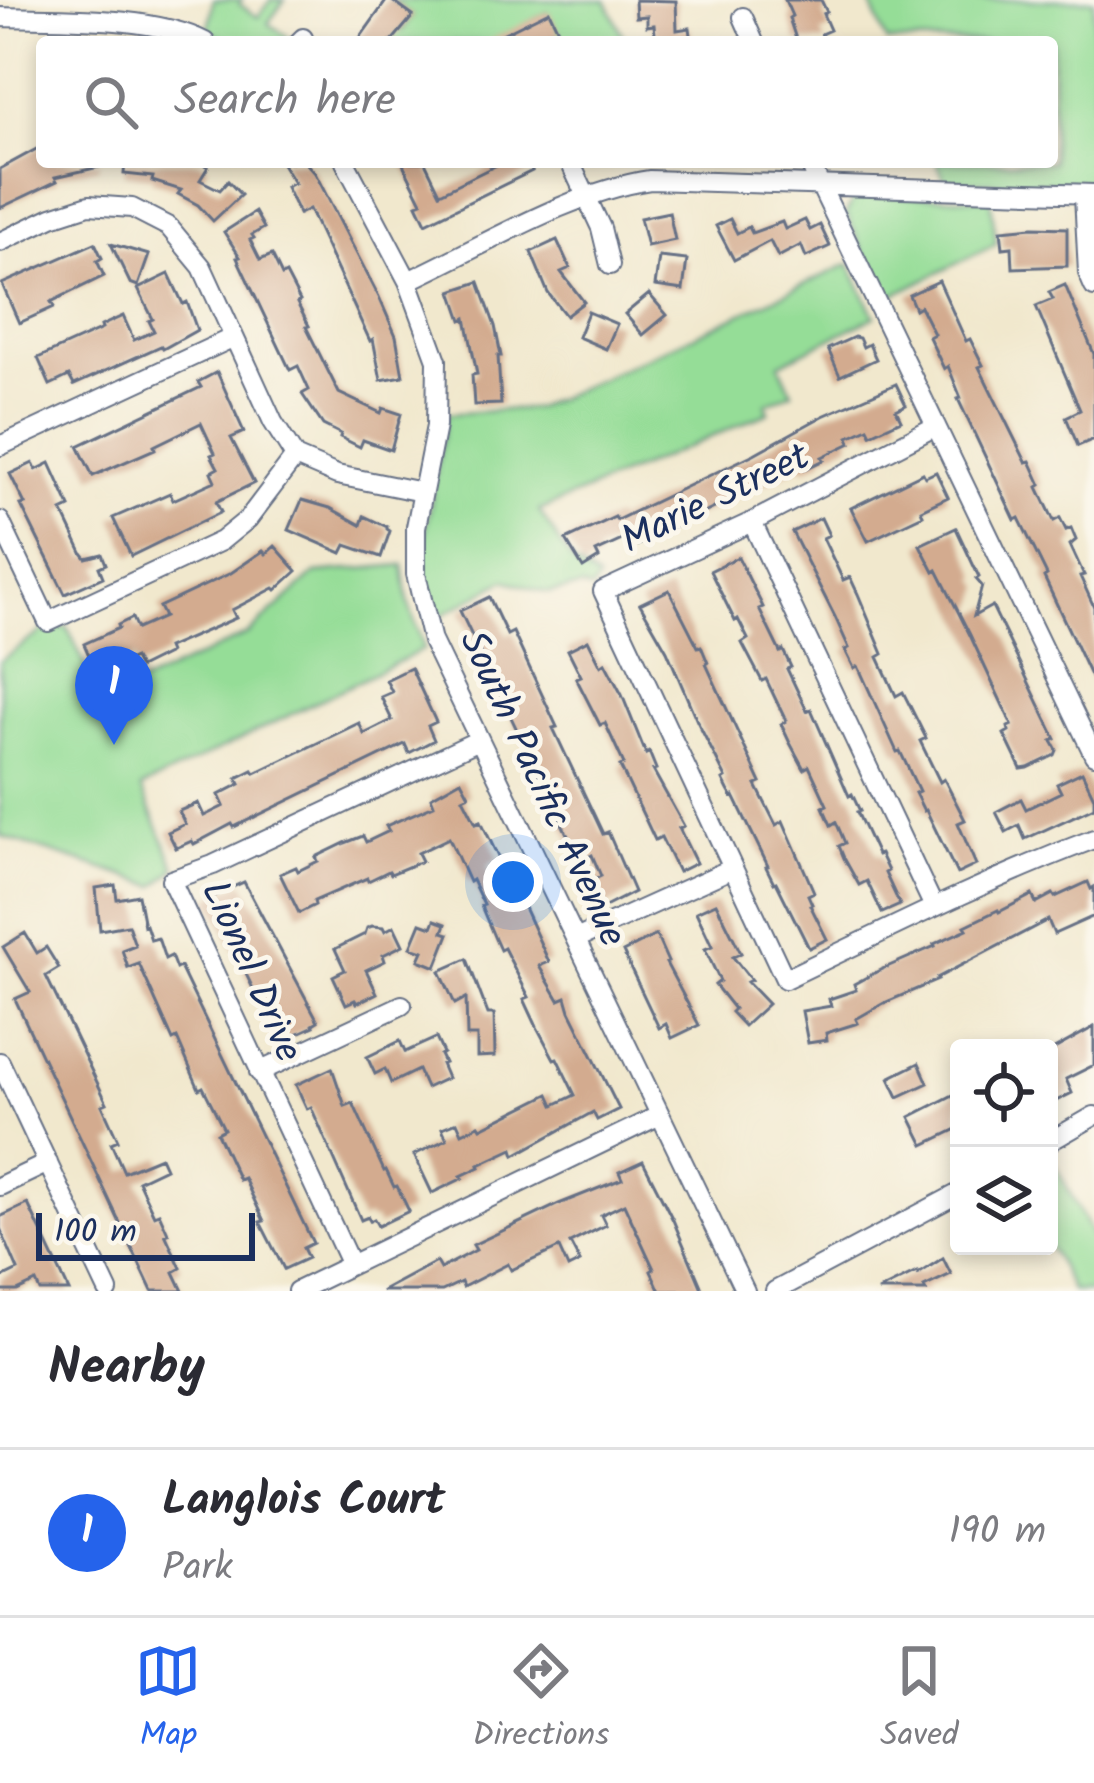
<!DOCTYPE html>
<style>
:root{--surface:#fff;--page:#f7f7f7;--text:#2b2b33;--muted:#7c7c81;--line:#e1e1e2;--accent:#2563eb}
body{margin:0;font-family:Kalam,sans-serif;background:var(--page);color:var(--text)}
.controls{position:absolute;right:36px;bottom:36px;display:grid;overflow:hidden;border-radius:12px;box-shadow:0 6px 18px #0003}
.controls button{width:108px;height:108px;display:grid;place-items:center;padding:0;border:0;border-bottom:3px solid var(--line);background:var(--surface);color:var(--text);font:60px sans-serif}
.scale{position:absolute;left:36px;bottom:30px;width:219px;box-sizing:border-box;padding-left:12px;border:6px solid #1b2f5e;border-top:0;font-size:33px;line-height:42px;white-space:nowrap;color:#1b2f5e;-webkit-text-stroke:9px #fbf7ec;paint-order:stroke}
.you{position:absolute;left:513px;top:882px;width:42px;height:42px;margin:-30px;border:9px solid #fff;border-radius:50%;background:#1a73e8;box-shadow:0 0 0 18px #1a73e833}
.badge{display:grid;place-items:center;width:78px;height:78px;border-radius:50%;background:var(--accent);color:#fff;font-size:39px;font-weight:700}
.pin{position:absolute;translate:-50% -99px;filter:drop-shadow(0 3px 6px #0008)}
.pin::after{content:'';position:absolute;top:63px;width:42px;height:36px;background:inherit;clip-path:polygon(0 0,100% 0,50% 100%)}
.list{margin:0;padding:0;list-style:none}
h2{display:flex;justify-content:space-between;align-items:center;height:156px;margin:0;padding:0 48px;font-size:51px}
h2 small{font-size:39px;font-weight:400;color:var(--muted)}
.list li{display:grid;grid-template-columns:78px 1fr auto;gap:36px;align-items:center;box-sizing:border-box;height:168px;padding:0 48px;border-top:3px solid var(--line)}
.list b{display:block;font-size:45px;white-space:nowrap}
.list p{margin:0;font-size:39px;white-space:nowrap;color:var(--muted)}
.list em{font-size:39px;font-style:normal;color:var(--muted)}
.icon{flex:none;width:66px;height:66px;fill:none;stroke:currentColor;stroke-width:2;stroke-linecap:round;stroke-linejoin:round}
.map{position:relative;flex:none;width:1094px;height:1291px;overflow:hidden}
.search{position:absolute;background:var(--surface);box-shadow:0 6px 18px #0003;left:36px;right:36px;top:36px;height:132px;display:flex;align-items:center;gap:30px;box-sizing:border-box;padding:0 42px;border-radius:12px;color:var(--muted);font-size:45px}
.sheet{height:324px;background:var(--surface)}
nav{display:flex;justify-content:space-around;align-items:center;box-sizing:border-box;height:168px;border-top:3px solid var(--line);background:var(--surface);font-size:33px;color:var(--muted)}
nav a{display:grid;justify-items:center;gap:6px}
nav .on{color:var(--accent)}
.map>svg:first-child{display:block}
.green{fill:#95dd97;stroke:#58867a;stroke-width:3}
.building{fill:#d3ab8f}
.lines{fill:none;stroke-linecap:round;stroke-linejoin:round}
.minor-casing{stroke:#667085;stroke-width:22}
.minor{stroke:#fff;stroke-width:18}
.labels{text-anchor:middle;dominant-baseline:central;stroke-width:10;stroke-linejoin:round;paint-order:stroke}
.street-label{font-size:39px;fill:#1b2f5e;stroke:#fbf7ec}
</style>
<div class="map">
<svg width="1094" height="1291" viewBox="0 0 1094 1291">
<rect width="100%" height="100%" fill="#fbf7ec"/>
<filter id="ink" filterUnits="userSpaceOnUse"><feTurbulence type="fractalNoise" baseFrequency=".00833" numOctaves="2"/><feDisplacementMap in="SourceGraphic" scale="24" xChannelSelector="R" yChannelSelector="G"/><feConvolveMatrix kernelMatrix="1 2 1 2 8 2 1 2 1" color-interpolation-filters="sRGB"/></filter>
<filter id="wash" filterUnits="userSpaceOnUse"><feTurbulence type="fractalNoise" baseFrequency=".004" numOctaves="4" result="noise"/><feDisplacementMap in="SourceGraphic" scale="48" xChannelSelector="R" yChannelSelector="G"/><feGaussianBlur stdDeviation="2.7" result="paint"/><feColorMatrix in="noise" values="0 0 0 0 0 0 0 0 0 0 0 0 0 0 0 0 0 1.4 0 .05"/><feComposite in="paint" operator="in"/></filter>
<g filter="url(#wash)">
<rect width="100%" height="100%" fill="#f1e8cd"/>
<path class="green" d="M213,0H241L239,4L258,17L271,0H285L268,23L288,37L290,42H233L208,31Z
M391,0H606L626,42H543L559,34L548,12L492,42H391L397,28L402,31L412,16Z
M869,0H1094V184L945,181L937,162H1052V42H887Z
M866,195L991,199L996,244L885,299L846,213L855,197Z
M849,264L875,316L779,364L792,392L766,404L769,412L539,511L572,562L598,580L592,590L582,587L548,593L505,580L435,619L426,584L424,542L447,414L536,408Z
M403,565L408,602L424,649L141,788L176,868L156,886L0,836V661L44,630L67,627L103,702L248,634L316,573Z
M1051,1157L1094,1239V1291H1072L1049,1245V1158Z"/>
<g id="blocks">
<path class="building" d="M387,0H391L413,16L391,42H357Z
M635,0L676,1L677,30L690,28L692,42H646V36L655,34L654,25L647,26V16L636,17Z
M785,0H821L827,12L823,14L830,30L821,34L825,42H797L789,18L792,16Z
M549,11L560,34L542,42H486Z
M42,146V162H99V167L55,177L57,181L0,208V169Z
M125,162H199L208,167L200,180L220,190L228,181L241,195L213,221L198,205L178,194L181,190L152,181L153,177L124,174Z
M281,162H305L315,173L379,297L396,336L403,376L381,380L373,339L370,341L309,209L299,214L286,187L294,183Z
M402,162H425L440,193L503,162H528L532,171L426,223L417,204L422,202Z
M255,212L264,228L252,235L254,238L250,240L260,260L272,255L282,276L286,274L300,301L297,303L309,326L306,327L339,393L381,413L383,408L401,414L391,450L363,440L360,447L340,437L341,434L323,425L302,394L309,390L298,366L290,370L237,258L240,257L224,232Z
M669,212L675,240L647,246L640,218Z
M730,219L737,233L749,227L752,233L782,222L785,229L805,220L810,230L820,225L830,246L806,257L801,245L778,257L770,241L734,260L716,226Z
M1033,227L1067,228V266L1013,268L1012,247L1003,248L1001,230Z
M557,240L570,268L561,272L584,302L566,316L548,293L531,252Z
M95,243L102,258L97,261L104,276L51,302L54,307L19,323L2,284Z
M111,244L149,255L138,286L130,283Z
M659,257L687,260L683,290L655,286Z
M169,274L183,304L187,302L197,330L163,349L161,346L74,385L69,376L50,385L38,358L102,329L101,326L123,316L134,340L154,331L149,321L153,319L138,289Z
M939,281L966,341L970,339L983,365L979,367L1026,462L1030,461L1041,485L1038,487L1054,521L1060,518L1066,530L1071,528L1076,540L1070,545L1084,575L1080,576L1094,607V684L1044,577L1047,575L1019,518L1015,520L958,399L961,398L948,366L944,369L929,337L934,334L920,306L915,309L909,295Z
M479,282L495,326L501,356H498L501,404L474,405L472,375L477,374L466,318L462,320L452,291Z
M1065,285L1094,354V439L1078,446L1066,417L1080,410L1036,306L1053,299L1049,292Z
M649,294L667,315L643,335L625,314Z
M588,312L617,324L606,349L578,337Z
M854,337L859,338L863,347L869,344L876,359L840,376L828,349Z
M217,372L244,432L231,438L254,483L216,502L221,512L131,556L113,518L170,493L173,500L215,481L211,472L218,468L211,455L215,453L201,423L154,446L155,449L93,476L78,446L201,387L198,382Z
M896,384L906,405L896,410L901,420L871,434L868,428L849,437L851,443L822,457L824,460L805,469L803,466L797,468L638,545L633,535L596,552L599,558L583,568L566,540L615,517L617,520L754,454L823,416Z
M33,463L36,470L50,463L70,507L62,511L82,553L86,558L102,554L106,564L99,567L103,577L65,594L21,505L25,504L10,474Z
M936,472L948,497L921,510L923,515L868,541L851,508L923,473L925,477Z
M302,500L330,508L361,525L364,516L387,527V529L390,531L381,557L346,545L342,553L289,530Z
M821,518L829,535L823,538L843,580L850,577L858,594L883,654L878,657L896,696L903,692L926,738L920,741L940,782L944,779L965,820L958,823L976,865L957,874L926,810L924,811L915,793L919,791L900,751L897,752L858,666L854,668L845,650L849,648L835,617L792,532Z
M956,528L979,577L976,579L982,586L974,616L992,606L1056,739L1052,741L1057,750L1055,755L1028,768L1021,769L1004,734L1009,731L1008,727L1012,725L970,635L937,570L934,572L920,545Z
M275,546L297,571L276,590L274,588L232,610L236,618L167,648L169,653L139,668L134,658L107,670L100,656L91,660L84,644L119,628L118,625L132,618L137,629L164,617L159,607L231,573L263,551L266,554Z
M738,557L763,607L759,609L780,652L783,650L791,667L787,669L807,711L811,709L849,796L852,794L860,811L857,812L877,855L880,854L888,871L885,873L900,905L882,913L867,881L859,885L844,858L839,846L845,843L836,822L831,825L823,807L827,805L809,766L804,769L789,741L781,724L786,721L766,679L762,681L742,643L748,639L738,619L735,621L710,571Z
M669,590L698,647L701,646L708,663L706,664L761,783L756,785L776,825L783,821L814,892L808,895L812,904L810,905L827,939L809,948L776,882L774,883L766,867L768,866L734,796L732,797L728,790L723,780L726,778L697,721L667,651L640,604Z
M489,597L507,635L513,632L557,727L553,728L603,834L608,832L634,892L603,908L600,901L597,902L587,883L601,876L592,855L580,861L460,611Z
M588,640L601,666L605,663L622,695L646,754L649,752L656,769L653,770L684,826L679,828L696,863L678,872L661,837L655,840L620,766L624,764L605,723L600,725L576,678L581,676L568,650Z
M411,668L436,722L428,726L434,740L409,753L405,744L234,827L232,824L194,844L192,841L176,848L168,832L185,824L179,811L198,803L204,816L224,806L219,795L240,784L237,778L253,770L255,773L359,723L364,734L392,720L381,697L392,692L386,680Z
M1082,772L1094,797V807L1025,839L1019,825L1006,832L996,812L1021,799L1026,809L1061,792L1057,784Z
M461,780L469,795L463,798L476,823L481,821L499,859L487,866L497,886L507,882L512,892L516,890L549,962L539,966L559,1000L566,997L570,1011L619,1109L597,1120L593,1112L515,1155L513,1149L479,1165L480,1167L461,1176L463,1178L432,1193L414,1155L447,1139L442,1128L457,1122L462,1133L479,1125L481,1128L549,1094L554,1105L575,1095L557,1058L554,1059L537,1027L524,999L529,997L504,948L500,950L495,939L481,906L484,905L472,880L469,882L449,838L418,853L422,861L391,874L389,871L368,881L367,878L314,901L315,905L299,913L280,874L296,867L298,871L318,861L316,857L345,843L363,836L366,842L389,831L386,826L434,805L431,797Z
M244,882L318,1021L313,1024L314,1026L279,1042L209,898Z
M1088,882L1091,889L1094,887V916L1054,934L1048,920L937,978L938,980L884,1003L856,1019L858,1023L826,1033L827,1040L808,1043L802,1011L831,1006L829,999L856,990L854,984L880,970L935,946L934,944L967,929L965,926L998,910L999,912L1032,895L1036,903L1053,894L1055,897Z
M115,885L117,899L138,895L144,926L146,925L151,940L158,938L165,959L171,956L176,969L180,967L313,1243L303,1248L308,1258L284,1269L260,1222L264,1221L244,1178L239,1180L217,1133L224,1129L203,1087L199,1089L177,1038L173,1040L139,964L128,968L122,950L135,945L128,925L100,930L96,888Z
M716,903L741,953L733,957L751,980L747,982L768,1004L744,1026L731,1012L734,1009L715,985L720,981L705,949L712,946L696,912Z
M435,920L446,924L443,932L449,934L436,967L419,960L423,951L411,947L421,923L432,927Z
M372,926L383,927L385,931L394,926L403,945L383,955L385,961L366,970L377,993L357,1003L355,1000L346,1004L333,976L345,970L335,949L365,934L367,928Z
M25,933L37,953L46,947L59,968L46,976L107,1103L102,1105L118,1140L111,1143L124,1172L160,1157L165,1168L138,1181L154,1215L159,1213L168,1233L165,1234L181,1268L174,1272L183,1291H152L15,999L30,992L3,947Z
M656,935L668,962L666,963L699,1025L672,1038L666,1024L659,1028L623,952Z
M467,959L488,1014H494L495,1056L477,1057V1036H467L466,998L455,1004L440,971Z
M1094,1027V1065L1066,1079L1072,1093L1052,1103L1049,1096V1052Z
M436,1038L443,1053L440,1055L444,1063L441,1064L447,1078L426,1088L418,1070L391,1083L385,1069L375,1074L367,1057L400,1041L405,1052Z
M919,1063L928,1083L898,1097L889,1078Z
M332,1068L345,1106L353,1103L384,1171L386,1170L394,1187L397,1186L409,1211L378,1226L374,1219L370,1221L368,1217L361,1220L311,1107L307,1109L296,1085Z
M959,1092V1128L924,1145L910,1117Z
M643,1161L673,1220L703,1291H660L651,1271L654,1269L624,1204L601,1215L606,1225L570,1243L580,1262L568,1268L559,1248L511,1270L508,1264L463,1287L461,1282L442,1291H382L436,1262L440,1269L476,1250L473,1245L559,1204L622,1179L619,1172Z
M28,1204L54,1259L69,1291H40L36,1282L17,1291H0V1279L18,1270L0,1228V1217Z
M943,1258L951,1274L924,1287L926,1291H878L917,1272L918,1274Z"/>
</g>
</g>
<g filter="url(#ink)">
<use href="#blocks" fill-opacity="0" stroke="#667085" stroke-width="3"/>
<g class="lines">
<defs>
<path id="minor" d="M0,17C59,19 153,15 205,42
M743,17L754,42
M299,42L303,38
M345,162L408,281L437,360L436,426L416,527V574L432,641L745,1291
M570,162L601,228L610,265
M809,162L1094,755
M1084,195L1088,273L1094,287
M0,242L52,217L89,205L132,208L169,227L202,267L273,422L295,457L337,475L422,492
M408,281C483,246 570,192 650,180L1094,194
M936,426L752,522L603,591L785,979C887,930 988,879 1094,839
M0,446L234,337
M0,521L48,622L221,541L248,519L295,457
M752,522L934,907
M576,939L733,868
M0,1062L108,1291
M259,1072L402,1005
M1049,1142L1094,1116
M0,1186L48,1163
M351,1265L171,880L213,865L479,740
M297,1291L660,1115
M775,1291L959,1193"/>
</defs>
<use href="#minor" class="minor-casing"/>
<use href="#minor" class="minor"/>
</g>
</g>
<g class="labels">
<g class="street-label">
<text transform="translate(716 500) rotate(-26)">Marie Street</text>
<text transform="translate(541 789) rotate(65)">South Pacific Avenue</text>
<text transform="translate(250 972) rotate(66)">Lionel Drive</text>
</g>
</g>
</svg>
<div class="controls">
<button><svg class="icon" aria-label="locate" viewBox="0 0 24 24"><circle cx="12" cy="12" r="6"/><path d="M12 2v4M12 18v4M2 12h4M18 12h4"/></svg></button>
<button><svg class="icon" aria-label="layers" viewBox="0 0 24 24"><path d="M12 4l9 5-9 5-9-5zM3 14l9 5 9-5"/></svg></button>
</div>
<div class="scale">100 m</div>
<div class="you"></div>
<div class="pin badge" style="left:114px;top:745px">1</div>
<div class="search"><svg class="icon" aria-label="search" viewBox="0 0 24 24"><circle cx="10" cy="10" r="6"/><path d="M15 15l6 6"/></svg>Search here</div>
</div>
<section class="sheet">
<h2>Nearby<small></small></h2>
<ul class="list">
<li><span class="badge">1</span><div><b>Langlois Court</b><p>Park</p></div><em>190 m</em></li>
</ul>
</section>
<nav>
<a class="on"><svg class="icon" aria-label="map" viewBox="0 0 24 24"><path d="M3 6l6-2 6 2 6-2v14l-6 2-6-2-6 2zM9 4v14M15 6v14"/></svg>Map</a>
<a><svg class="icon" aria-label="directions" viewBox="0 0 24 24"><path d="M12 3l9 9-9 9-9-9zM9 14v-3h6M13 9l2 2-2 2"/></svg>Directions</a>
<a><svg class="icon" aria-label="saved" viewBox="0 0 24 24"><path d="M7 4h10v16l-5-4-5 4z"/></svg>Saved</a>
</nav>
